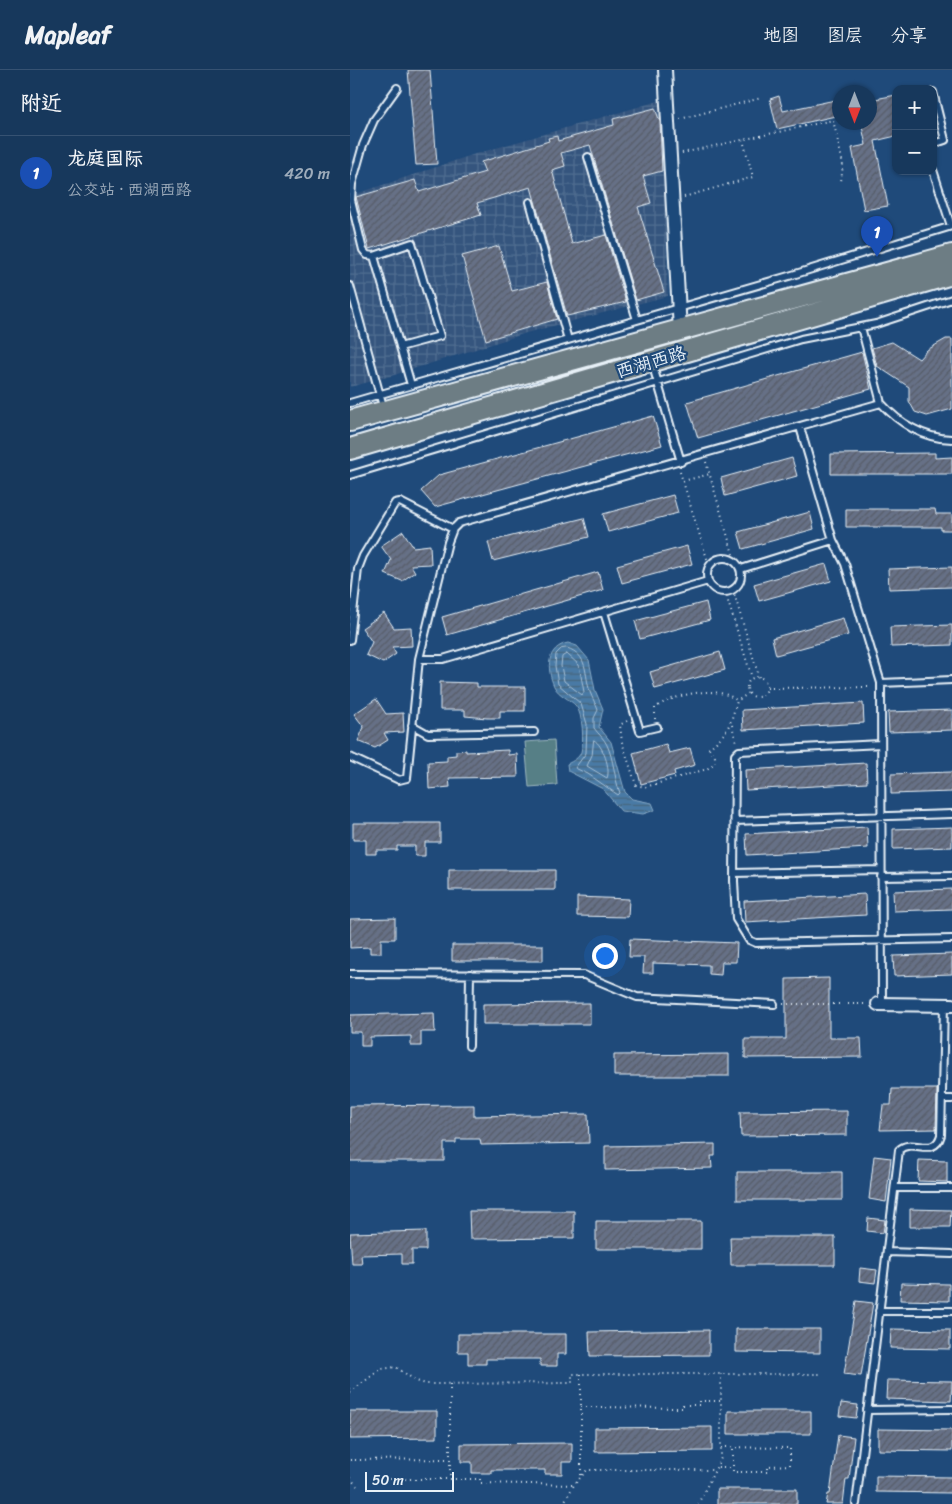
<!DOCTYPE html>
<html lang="zh">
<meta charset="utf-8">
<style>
:root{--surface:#17385c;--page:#244365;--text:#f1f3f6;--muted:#9eacbb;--line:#365272;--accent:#ea580c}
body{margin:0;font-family:Sriracha,"LXGW WenKai TC",sans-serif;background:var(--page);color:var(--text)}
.controls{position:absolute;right:15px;top:15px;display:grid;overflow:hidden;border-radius:10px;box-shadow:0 1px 4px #0004}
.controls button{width:45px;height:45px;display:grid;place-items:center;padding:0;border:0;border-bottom:1px solid var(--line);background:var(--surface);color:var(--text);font:25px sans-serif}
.compass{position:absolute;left:482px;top:15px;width:45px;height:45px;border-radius:50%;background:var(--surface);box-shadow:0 1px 4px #0004;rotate:180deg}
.scale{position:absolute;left:15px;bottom:12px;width:89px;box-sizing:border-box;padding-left:5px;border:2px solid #e8f1f8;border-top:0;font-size:14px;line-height:18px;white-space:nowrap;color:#e8f1f8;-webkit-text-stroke:4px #1f4a7a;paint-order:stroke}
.you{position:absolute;left:254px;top:885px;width:18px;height:18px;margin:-12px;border:4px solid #fff;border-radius:50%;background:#1a73e8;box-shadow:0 0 0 8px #1a73e833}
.badge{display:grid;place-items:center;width:32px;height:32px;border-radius:50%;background:var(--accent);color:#fff;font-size:16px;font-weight:700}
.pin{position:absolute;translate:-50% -41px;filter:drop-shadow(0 1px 2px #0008)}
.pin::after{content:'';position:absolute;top:26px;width:18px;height:15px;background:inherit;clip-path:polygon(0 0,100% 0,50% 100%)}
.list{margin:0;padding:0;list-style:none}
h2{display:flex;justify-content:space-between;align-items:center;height:65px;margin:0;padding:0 20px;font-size:21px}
h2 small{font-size:16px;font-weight:400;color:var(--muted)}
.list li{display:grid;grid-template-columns:32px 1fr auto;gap:15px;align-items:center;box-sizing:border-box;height:75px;padding:0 20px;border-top:1px solid var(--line)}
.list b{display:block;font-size:19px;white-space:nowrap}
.list p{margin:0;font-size:16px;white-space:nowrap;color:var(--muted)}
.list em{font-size:16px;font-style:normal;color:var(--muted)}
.map{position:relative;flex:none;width:602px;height:1434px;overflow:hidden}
header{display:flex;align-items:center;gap:30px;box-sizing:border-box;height:70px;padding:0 25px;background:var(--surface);border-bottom:1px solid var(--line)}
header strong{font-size:24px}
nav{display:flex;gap:28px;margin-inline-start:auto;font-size:18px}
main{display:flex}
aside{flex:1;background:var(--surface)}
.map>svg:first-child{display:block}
.industrial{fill:url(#industrial-grid)}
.pitch{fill:#567f86;stroke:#9fb8bf}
.water{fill:url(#water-rules);stroke:#88aac6}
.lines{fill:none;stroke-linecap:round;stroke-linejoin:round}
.shore{stroke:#a8c1d7;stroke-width:1}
.building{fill:url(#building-hatch);stroke:#e8f1f8}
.service-casing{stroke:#e8f1f8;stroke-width:10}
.minor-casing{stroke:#e8f1f8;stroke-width:16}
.primary-casing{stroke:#e8f1f8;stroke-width:24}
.path{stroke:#e8f1f8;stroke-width:2;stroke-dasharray:1 4;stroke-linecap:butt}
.service{stroke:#1f4a7a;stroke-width:6}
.minor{stroke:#1f4a7a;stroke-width:12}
.primary{stroke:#6d7d84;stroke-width:20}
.labels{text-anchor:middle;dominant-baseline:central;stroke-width:4.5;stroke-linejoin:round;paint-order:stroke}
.street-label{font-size:18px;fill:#e8f1f8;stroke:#1f4a7a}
</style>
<header>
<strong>Mapleaf</strong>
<nav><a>地图</a><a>图层</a><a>分享</a></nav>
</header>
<main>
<aside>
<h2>附近<small></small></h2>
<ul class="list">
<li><span class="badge" style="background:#1a4fb4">1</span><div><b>龙庭国际</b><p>公交站 · 西湖西路</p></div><em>420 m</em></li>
</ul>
</aside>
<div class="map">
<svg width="602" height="1434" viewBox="0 0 602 1434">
<defs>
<pattern id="industrial-grid" width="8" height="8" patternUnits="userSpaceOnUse" patternTransform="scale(1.25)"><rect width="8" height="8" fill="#34557e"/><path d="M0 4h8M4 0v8" fill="none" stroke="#516e91"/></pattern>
<pattern id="water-rules" width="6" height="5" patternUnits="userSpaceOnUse" patternTransform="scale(1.25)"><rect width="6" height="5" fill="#487aa5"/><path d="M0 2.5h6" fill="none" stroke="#47647c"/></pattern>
<pattern id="building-hatch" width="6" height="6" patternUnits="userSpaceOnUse" patternTransform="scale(1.25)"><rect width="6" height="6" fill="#667086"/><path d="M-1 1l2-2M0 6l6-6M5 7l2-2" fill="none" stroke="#565c68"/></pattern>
</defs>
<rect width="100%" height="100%" fill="#1f4a7a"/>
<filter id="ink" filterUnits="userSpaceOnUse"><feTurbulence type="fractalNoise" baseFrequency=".02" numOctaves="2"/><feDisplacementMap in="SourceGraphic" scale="10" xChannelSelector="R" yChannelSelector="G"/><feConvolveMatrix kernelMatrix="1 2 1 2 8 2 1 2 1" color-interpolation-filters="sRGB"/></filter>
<g filter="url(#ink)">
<path class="industrial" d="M312,30L318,226L176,263L41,306L0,317V126L125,84Z"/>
<path class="pitch" d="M204,670L207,715L179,717L175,672Z"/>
<path class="water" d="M218,573L227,576L239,590L245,620L253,639L249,657L261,672L275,722L282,729L302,733L305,740L293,744L271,741L253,719L218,701L217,694C223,691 229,688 231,682C234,672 233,644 226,636C220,629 208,625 204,616C196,598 197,577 218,573Z"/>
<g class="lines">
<path class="shore" d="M217,578C239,585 234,604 240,622C242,628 246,634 248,640L244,648V658C248,664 254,668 257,675C264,690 264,707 270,723L268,725L238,704L225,698L236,683L237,654L231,634L208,614L205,596L206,584L211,579Z
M217,584L229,595L234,622L232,625L214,611L211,596L212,587Z
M244,670C253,675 261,699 257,708L237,696L242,685Z"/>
</g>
<path class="building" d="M58,0H80L87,94L66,95Z
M546,25V66L525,71L538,136L514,140L502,78L516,75L511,52H520V30Z
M429,26L433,41L490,29V45L427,59L420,29Z
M305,38L310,52L312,101L293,106L301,133L288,137L314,222L286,230L240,75L211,83L215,96L202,100L222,174L256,165L276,232L217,246L181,117L127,133L131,145L19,179L6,127L65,110L69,122L135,102L131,92L199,71L198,68L207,66L208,71L264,55L263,49Z
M149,176L162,221L197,212L207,249L136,270L112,186Z
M596,269H602V339L577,346L565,342L559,331V317L527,296L522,278L542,272L569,289L577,280Z
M512,282L521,319L348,368L337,332Z
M303,346L312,375L85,437L71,421L89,405Z
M585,383V388L602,387V404H481V384Z
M442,388L447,406L375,426L371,408Z
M323,425L328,443L258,462L253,444Z
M496,439H585L586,444H602V460H591V457H496Z
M460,442L464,459L393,479L388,462Z
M234,448L239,467L143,491L138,472Z
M53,461L63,477L80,475L81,494L61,495L65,502L52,511L35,504L41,490L31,476Z
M337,476L342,494L272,513L267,495Z
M476,494L481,511L409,531L404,514Z
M602,497V517L539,519L538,499Z
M248,502L253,520L97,565L92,547Z
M356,532L360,550L290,569L285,551Z
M34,543L44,558L61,557L62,576L42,577L46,584L33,593L16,585L22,572L12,558Z
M493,548L498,565L426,585L422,568Z
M602,555V575L541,577L540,557Z
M370,582L375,600L305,619L300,602Z
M90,612L127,613V617H175V641H150V648H137L115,646V640H90Z
M26,629L36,644L53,643L54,662L34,663L38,670L25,678L8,671L14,657L4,644Z
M513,633L514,653L393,660L392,640Z
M602,640V660L539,662L538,642Z
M316,674L319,683L340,678L345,695L324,701L325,705L291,714L283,683Z
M116,680V682L158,680V685L167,684L168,707L99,708L100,717L79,719L78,692L97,691V686L106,685V681Z
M516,693L517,713L396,720L395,700Z
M602,702V722L541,724V704Z
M3,753H90V772H75V786H65V776H47V780H26V784H16V770H3Z
M517,757L518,778L397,785L396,764Z
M602,757V777L543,779V759Z
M99,800H205V820H99Z
M602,819V839L544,841L543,821Z
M515,824L516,845L395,852L394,831Z
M227,827L279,829L278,847L227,846Z
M45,848V869H31V883H20V877L0,878V849Z
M280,869L387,873L386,892H372L371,905L359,904V895L303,893V903H293L294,887H279Z
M102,875H193V891H102Z
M602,884V904L544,906L543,886Z
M479,908V968H511L512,987L395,988V969H436V909Z
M240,933V954H133V934Z
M84,943L85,962H71V976H61V966L20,967V976H11V962H0V945Z
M379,984V1006H264V985Z
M542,1019H587L586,1059L530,1060L533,1035H541Z
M124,1035V1046L238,1044L239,1073L131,1075L130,1069H106V1073H94V1091H0V1036Z
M497,1041V1065L391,1066L390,1042Z
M365,1074V1086H361L362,1098L255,1100V1076Z
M524,1086L541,1088L536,1132L519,1129Z
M569,1090L597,1091V1112L568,1111Z
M387,1102H492V1130H387Z
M560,1139L601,1140L600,1157H560Z
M119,1141H224V1168L120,1169Z
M518,1148L535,1150L533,1163L517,1161Z
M246,1151H351V1179H246Z
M76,1161V1180H62V1194H52V1184L11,1185L12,1194H2L0,1163Z
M380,1167H485V1195H381Z
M510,1198L527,1200L525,1213L509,1211Z
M551,1213L599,1214V1231L550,1230Z
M506,1231L523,1233L511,1306L494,1304Z
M386,1259H470V1283L386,1282Z
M541,1259L600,1260V1279L540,1278Z
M359,1260V1285L240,1286L239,1262Z
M108,1264H216V1284H207V1296H190V1289H136V1294H118V1282H108Z
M537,1310L602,1311L601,1331L536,1329Z
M491,1333L508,1335L506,1348L489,1346Z
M0,1341H87V1368L0,1369Z
M378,1341H461V1364H378Z
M362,1357V1381L245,1382V1358Z
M528,1359L602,1360V1381L528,1380Z
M488,1365L504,1367L499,1409H496L493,1434H476L478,1424H480Z
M222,1373V1392H212V1404H195V1400H141V1403H122V1392H111V1374Z
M526,1406L602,1407V1423L526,1422Z
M367,1419H447V1434H367Z"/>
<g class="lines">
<defs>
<path id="service" d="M583,22L595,70L583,74
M238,87L287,250
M583,100L601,156
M180,132L218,270
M24,186L17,185L13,180L1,130L2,114L13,75L24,50L47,18
M0,216L34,340
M511,257L531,333
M50,277L90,266L62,173L24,186L61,315
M302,293L331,392
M0,333L439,206L602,156
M450,357L483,470L495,494L531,613L532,934
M0,405L451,269L526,254L602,229
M357 505a17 17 0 1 1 34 0a17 17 0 1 1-34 0Z
M391,499L483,470
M254,542L290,661L307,657
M0,570L8,499L13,486L45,433L50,432L103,459
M69,589H93L358,511
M531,613L602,610
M62,655L78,664L184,662
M531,674L389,681L385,685L384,811L386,849L399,870L406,873L602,869
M0,687L49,710L57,708L69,589L98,472L103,459L109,453L531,333C549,353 574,369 602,369
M385,751L602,744
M384,803L531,800
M531,807L602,806
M0,904L234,905L287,927L424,934
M119,976L120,904
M592,1029H602
M545,1118H602
M537,1182L602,1184
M529,1241H602
M517,1340L602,1339
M506,1434L549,1080C562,1067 584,1089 591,1065L594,935"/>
<path id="minor" d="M315,0L330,260
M528,934L602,935"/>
<path id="primary" d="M0,351L602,185
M0,379L602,204"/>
</defs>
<use href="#service" class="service-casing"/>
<use href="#minor" class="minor-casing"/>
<use href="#primary" class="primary-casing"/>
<path class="path" d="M330,49L411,28
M332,83L483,50L493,94L491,112
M334,127L403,107L393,70
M356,392L385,491
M330,402L359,495
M333,411L360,404
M383,520L409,607
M375,522L402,608
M397 617a10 10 0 1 1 20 0a10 10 0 1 1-20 0Z
M417,618L522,617
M305,649V638C323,624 370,614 387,631
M277,651L270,655L272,672L286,715L295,717L357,699L365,693V687L359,678C379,662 380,655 387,631L399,623
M382,655L386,672
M433,934H515
M231,1304V1406
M100,1314V1409
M0,1318V1326
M0,1322L31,1299L46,1297L66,1311L76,1314L222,1313V1304H470
M231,1337L333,1338V1335H350V1331H371
M371,1377L440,1378V1395L418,1396V1402H383V1377
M0,1390L100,1389
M368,1397H383
M0,1408L7,1416
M35,1409H130V1413L224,1415
M213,1434L224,1415L237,1400H365
M348,1434L371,1388V1304"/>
<use href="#service" class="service"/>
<use href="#minor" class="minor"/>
<use href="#primary" class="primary"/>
</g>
</g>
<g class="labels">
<g class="street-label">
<text transform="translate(301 292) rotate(-16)">西湖西路</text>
</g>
</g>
</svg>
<div class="controls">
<button>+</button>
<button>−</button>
</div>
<svg class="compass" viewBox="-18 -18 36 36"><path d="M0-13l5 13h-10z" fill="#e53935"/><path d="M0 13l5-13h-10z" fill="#9eacbb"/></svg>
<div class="scale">50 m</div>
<div class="you"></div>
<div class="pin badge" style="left:527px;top:187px;background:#1a4fb4">1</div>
</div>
</main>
